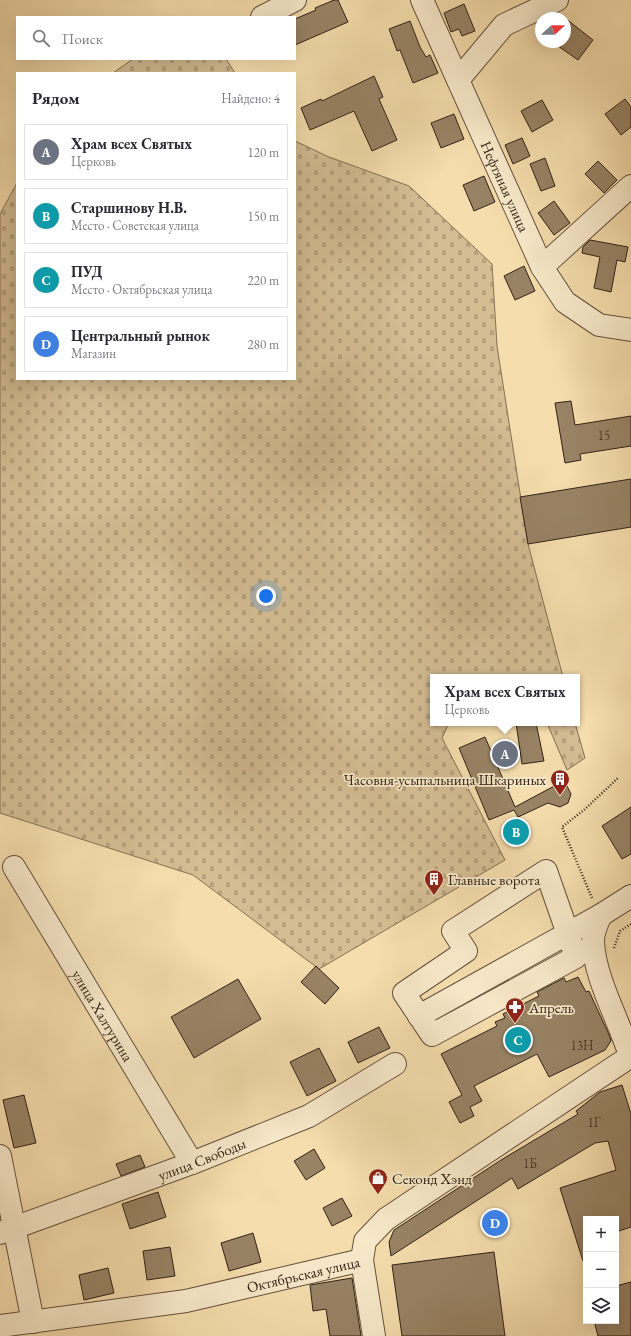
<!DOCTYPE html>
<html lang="ru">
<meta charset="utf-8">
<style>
:root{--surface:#fff;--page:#f2f2f3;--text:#2b2b33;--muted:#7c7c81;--line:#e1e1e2;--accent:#1a73e8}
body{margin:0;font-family:"EB Garamond",serif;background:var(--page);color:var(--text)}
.controls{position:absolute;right:12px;bottom:12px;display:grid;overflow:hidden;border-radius:0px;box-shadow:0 4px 16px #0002}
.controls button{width:36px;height:36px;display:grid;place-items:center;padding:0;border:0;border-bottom:1px solid var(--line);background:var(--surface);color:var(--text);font:20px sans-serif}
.compass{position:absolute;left:535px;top:12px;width:36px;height:36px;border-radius:50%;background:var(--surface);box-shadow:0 4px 16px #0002;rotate:69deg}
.you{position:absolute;left:266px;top:596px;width:14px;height:14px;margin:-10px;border:3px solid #fff;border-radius:50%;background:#1a73e8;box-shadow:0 0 0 6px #1a73e833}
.badge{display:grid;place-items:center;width:26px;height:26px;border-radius:50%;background:var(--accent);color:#fff;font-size:13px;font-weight:700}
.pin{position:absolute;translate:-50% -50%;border:2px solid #fff;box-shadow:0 1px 4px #0006}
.popup{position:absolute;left:430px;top:674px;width:150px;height:52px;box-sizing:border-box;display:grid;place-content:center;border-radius:0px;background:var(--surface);filter:drop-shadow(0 1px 3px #0005);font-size:13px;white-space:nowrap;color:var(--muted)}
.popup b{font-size:15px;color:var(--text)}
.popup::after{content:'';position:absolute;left:50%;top:100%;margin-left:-8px;border:8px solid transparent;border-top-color:var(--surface)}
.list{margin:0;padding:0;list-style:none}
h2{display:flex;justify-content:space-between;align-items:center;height:52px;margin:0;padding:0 16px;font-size:17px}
h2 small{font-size:13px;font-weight:400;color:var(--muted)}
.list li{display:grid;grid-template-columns:26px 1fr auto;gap:12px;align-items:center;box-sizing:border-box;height:56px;margin:0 8px 8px;padding:0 8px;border:1px solid var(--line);border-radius:0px}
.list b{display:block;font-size:15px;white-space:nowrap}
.list p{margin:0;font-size:13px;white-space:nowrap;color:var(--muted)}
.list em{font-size:13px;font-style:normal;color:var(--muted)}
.icon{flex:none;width:22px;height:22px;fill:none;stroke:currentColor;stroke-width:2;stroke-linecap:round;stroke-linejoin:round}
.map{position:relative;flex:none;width:631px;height:1336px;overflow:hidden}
.search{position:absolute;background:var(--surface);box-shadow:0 4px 16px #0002;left:16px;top:16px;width:280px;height:44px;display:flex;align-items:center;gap:10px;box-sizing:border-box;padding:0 14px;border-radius:0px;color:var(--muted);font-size:15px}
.panel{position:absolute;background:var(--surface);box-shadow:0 4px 16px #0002;left:16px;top:72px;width:280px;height:308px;border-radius:0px}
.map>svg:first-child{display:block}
.cemetery{fill:url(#cemetery-stones);stroke:#847054}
.building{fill:#988365;stroke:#332216}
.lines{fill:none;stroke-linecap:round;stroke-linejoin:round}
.minor-casing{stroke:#64513c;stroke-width:24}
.path{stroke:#332216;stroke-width:2.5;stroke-dasharray:1 2;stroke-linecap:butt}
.minor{stroke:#f8e9ca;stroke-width:22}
.labels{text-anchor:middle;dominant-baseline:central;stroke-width:3.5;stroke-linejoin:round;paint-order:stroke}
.number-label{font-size:13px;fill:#4c3a2a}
.street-label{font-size:15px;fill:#332216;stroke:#f8e9ca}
.poi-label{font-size:15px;fill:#332216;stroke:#f8e9ca;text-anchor:start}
</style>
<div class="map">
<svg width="631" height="1336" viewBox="0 0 631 1336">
<defs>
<pattern id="cemetery-stones" width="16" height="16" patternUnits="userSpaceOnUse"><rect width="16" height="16" fill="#d4bd93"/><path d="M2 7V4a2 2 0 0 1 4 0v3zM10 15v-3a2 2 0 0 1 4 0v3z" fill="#b6a27e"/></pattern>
</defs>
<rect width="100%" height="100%" fill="#f5ddad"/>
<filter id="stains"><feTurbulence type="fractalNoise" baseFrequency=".005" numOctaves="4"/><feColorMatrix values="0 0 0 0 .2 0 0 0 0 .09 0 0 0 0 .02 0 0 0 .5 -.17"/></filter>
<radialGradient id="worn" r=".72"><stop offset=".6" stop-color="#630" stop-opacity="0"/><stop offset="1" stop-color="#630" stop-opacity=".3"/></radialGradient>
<path class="cemetery" d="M133,59H226L235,73H113Z
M295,141L329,157L409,186L492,264L497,346L528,544L563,677H433V723H449L442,738L505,860L319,969L193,875L0,813V214L17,183V379H295Z
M547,723H575L585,758L567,770Z"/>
<path class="building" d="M334,0H338L348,22L295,45V19L316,10L315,8Z
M464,4L475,31L462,36L459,29L451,32L444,13Z
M565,18L593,40L578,60L558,46L561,42H565Z
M410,21L420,47L426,57L430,55L438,73L413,83L400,50L397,51L389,29Z
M374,76L383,97L379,99L397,140L372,151L354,111L310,130L301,108L321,99L322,101Z
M625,99L631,107V127L621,135L605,114Z
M542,100L553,120L532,132L521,111Z
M454,114L464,139L441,148L431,123Z
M522,138L530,156L513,164L505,145Z
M545,158L555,186L541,191L530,164Z
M598,161L617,180L604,193L585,174Z
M484,176L495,202L474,211L463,185Z
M554,201L570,223L554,235L538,213Z
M590,240L628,247L625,262L617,260L611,292L594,288L600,257L582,253L583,247Z
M524,266L535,291L515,300L504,276Z
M571,401L575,425L631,416V446L580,454L581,460L565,463L555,403Z
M631,479V527L528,544L520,497Z
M516,723H536L544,761L522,764Z
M485,737L515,807L558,784L567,786L571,794L568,803L560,807L548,803L518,817L514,810L489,820L459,748Z
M631,807V854L622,859L602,826Z
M316,966L339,988L325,1004L301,982Z
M578,977L586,992L589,991L610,1037L611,1041L605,1050L549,1077L537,1054L474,1086L482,1101L470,1107L474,1116L460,1123L449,1102L462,1095L441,1054L497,1026L495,1022L505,1018L503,1014L539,996L537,992L564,978L566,982Z
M238,979L261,1019L194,1058L171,1017Z
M379,1027L390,1048L358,1063L348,1042Z
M319,1048L336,1081L307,1096L290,1062Z
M622,1085L631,1114V1227L616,1232V1219H586V1261H583L560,1188L616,1170L608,1141L595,1143L518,1189L512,1178L391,1256L389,1242L394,1230L501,1160L578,1114L576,1111L600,1092Z
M24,1095L36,1143L14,1148L3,1100Z
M314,1149L325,1168L306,1180L294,1161Z
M140,1155L145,1167L121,1176L116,1164Z
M158,1192L166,1217L130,1229L122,1204Z
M342,1198L352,1216L332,1226L323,1208Z
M253,1233L261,1262L229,1271L221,1243Z
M170,1247L175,1276L147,1280L143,1251Z
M494,1252L505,1336H402L392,1265Z
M108,1268L114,1293L84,1300L79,1275Z
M352,1278L361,1336H330L326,1309L313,1311L310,1285Z
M631,1282V1336H598L594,1321H616V1286Z"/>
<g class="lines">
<defs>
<g id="minor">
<path id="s1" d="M422,0L542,267L565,302L599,325L631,330"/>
<path d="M262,17L295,0"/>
<path d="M458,80L504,25L557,0"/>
<path d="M542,267L631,186"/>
<path id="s2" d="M14,867L192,1163"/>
<path d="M546,871L576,957L432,1035L404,993L466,951L453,931Z"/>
<path d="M601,915C597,923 593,932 593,941C594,977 620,1023 631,1058"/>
<path d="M419,1016L601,915L631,896"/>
<path d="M0,1156L33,1322"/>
<path id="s3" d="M0,1233L192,1163L309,1116L395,1064"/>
<path id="s4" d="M0,1326L186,1301L362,1260"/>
<path d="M374,1336L362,1260L365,1241L386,1219L631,1056"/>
</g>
</defs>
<use href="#minor" class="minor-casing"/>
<path class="path" d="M592,898L562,827L584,810L618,778
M614,948L620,931L631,924"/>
<use href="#minor" class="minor"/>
</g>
<defs>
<symbol id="building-pin" viewBox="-11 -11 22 30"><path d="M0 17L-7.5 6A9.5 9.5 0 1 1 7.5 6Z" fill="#8f2418" stroke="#f8e9ca"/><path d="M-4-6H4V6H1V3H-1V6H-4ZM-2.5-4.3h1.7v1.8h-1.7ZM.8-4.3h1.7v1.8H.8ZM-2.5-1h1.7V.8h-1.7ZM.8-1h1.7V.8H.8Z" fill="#fff"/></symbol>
<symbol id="pharmacy-pin" viewBox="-11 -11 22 30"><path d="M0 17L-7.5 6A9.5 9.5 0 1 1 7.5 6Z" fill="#8f2418" stroke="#f8e9ca"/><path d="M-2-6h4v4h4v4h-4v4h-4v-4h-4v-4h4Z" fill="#fff"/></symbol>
<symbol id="shop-pin" viewBox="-11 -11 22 30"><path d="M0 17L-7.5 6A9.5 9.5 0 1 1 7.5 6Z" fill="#8f2418" stroke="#f8e9ca"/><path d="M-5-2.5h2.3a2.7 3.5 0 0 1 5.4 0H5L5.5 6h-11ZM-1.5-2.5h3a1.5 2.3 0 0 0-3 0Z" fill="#fff"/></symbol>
</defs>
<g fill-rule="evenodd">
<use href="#building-pin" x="549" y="768" width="22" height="30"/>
<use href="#building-pin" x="423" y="868" width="22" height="30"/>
<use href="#pharmacy-pin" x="504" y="996" width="22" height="30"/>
<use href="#shop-pin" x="367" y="1167" width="22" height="30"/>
</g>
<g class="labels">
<g class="number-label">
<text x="604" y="435">15</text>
<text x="582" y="1045">13Н</text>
<text x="594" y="1122">1Г</text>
<text x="530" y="1163">1Б</text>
</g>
<g class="street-label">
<text stroke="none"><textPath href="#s1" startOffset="204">Нефтяная улица</textPath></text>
<text stroke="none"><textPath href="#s2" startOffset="173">улица Халтурина</textPath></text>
<text stroke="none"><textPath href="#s3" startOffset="215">улица Свободы</textPath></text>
<text stroke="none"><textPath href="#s4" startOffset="308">Октябрьская улица</textPath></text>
</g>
<g class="poi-label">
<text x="546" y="779" text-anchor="end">Часовня-усыпальница Шкариных</text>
<text x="448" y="879">Главные ворота</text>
<text x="529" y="1007">Апрель</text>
<text x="392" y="1178">Секонд Хэнд</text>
</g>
</g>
<rect width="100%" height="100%" filter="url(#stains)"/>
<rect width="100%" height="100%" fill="url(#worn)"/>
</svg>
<div class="controls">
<button>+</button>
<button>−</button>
<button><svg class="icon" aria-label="layers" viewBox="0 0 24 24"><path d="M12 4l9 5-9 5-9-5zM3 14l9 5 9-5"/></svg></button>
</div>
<svg class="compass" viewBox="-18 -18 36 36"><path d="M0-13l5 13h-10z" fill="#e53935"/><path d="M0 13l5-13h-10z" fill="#7c7c81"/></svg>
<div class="you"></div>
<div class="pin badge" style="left:505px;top:754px;background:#6b7280">A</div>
<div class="popup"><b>Храм всех Святых</b>Церковь</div>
<div class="pin badge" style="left:516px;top:832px;background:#0f9aa8">B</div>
<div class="pin badge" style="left:518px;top:1040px;background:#0f9aa8">C</div>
<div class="pin badge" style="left:495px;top:1223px;background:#3f7fe0">D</div>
<div class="search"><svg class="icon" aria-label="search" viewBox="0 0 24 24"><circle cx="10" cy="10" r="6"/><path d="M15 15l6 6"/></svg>Поиск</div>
<section class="panel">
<h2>Рядом<small>Найдено: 4</small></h2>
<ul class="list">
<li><span class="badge" style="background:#6b7280">A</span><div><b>Храм всех Святых</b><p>Церковь</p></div><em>120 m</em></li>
<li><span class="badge" style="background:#0f9aa8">B</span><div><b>Старшинову Н.В.</b><p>Место · Советская улица</p></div><em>150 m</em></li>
<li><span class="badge" style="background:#0f9aa8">C</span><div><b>ПУД</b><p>Место · Октябрьская улица</p></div><em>220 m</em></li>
<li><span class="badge" style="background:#3f7fe0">D</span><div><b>Центральный рынок</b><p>Магазин</p></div><em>280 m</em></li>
</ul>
</section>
</div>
